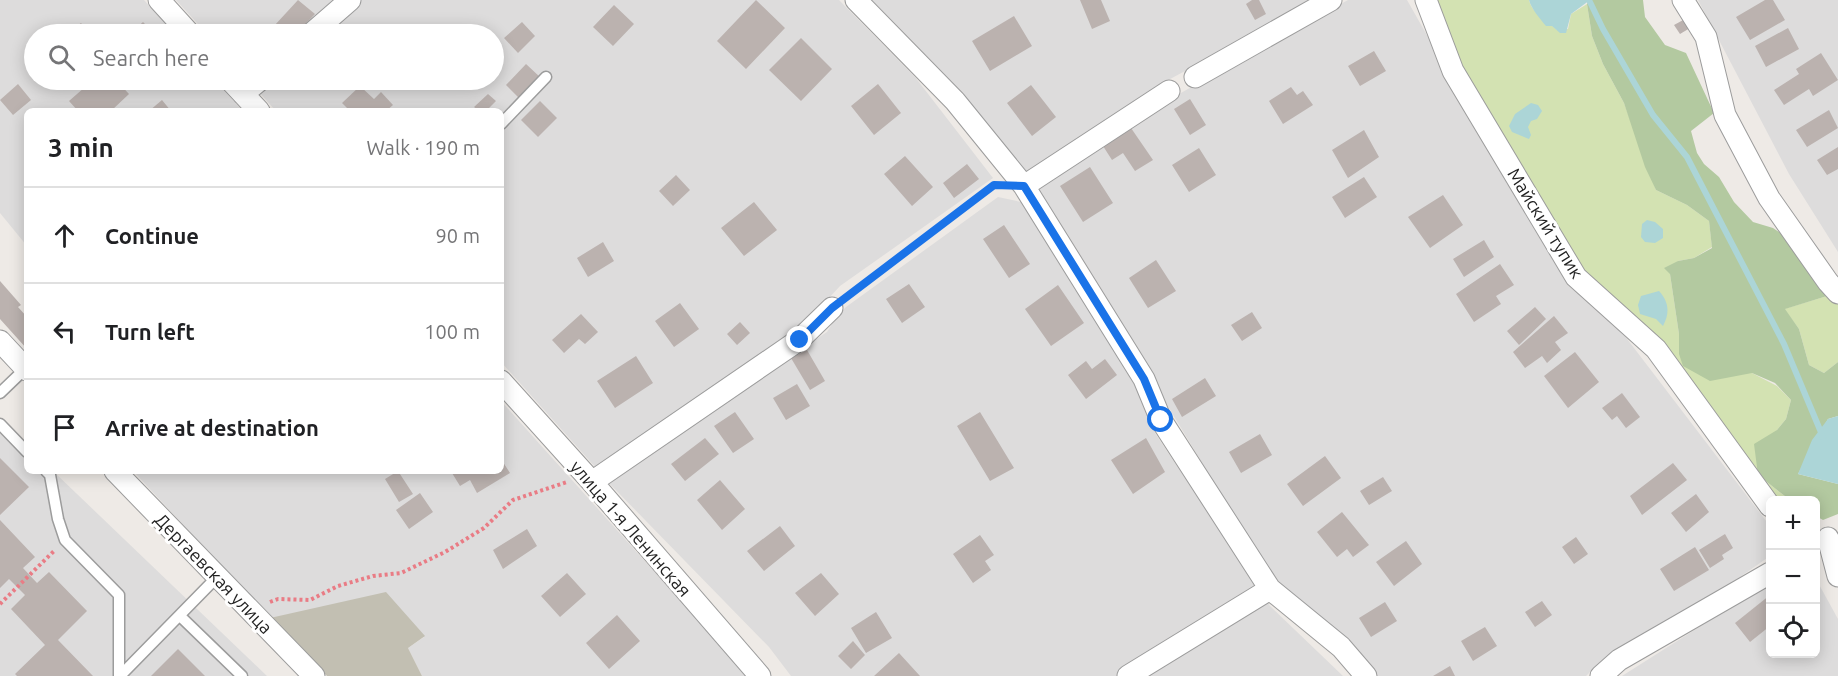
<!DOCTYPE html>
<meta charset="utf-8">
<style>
:root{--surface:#fff;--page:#f6f6f6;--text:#202124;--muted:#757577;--line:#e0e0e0}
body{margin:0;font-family:Ubuntu,sans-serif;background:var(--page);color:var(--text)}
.controls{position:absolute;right:18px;bottom:18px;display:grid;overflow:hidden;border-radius:9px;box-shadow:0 3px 15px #0003}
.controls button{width:54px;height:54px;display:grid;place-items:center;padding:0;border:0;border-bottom:2px solid var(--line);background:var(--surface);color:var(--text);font:30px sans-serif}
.stop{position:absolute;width:18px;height:18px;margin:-14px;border:4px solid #1a73e8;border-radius:50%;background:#fff}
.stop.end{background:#1a73e8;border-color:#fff;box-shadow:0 2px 6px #0008}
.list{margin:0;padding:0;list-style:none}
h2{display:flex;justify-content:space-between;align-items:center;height:78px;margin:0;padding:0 24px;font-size:26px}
h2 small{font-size:20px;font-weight:400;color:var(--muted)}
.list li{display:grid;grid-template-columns:39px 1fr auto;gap:18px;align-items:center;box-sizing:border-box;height:96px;padding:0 24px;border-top:2px solid var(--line)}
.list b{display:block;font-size:22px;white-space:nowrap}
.list em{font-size:20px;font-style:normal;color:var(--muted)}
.icon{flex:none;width:33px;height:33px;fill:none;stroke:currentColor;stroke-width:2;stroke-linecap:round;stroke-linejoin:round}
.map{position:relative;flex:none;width:1838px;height:676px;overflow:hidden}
.search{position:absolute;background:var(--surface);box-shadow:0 3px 15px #0003;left:24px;top:24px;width:480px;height:66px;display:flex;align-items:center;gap:15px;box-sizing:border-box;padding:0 21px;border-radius:33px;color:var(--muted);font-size:22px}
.panel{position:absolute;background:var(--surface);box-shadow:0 3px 15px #0003;left:24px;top:108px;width:480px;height:366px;border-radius:9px}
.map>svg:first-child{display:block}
.residential{fill:#dddcdc}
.construction{fill:#c2bfb2}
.grass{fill:#d3e2b2}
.forest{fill:#b3c9a0}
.water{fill:#acd5d7}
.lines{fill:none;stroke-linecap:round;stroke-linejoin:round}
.stream{stroke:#acd5d7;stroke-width:6}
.building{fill:#bbb2af}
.lane-casing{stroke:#9c9c9c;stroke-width:13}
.street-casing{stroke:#9c9c9c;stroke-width:23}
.path{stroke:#e97c85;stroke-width:4;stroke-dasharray:3 3;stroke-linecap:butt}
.lane{stroke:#fff;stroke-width:10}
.street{stroke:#fff;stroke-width:21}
.route{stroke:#1a73e8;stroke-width:8}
.labels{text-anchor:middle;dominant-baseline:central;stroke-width:6;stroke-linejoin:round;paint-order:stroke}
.street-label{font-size:18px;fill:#1f1f1f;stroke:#fff}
</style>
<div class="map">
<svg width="1838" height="676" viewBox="0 0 1838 676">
<rect width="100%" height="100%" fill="#eeeae6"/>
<path class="residential" d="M0,0H144L175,34H34V80H215L243,111H27V246L0,213Z
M176,0H839L915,77L993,178L840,286L795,335L597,469L501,362V111H276L248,80H494V34H207Z
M870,0H1318L1157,86L1025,176Z
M1348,0H1407L1565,278L1621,331L1770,526V556L1730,584L1601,661L1586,676H1369L1267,571L1035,185L1179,94Z
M1698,0H1838V252L1789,174Z
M998,197L1021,202L1108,330L1140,394L1155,433L1270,606L1343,676H791L769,647L605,479L827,332L837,316L846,307Z
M501,401L748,676H422L408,648L424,637L270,618L133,471H501Z
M0,421L27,447V471H53L267,676H0Z
M1816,579L1838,619V676H1622L1770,582V654H1816Z"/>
<path class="construction" d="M386,592L425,636L408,648L422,676H327L270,618Z"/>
<path class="grass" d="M1432,0H1529C1533,15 1547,20 1557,30L1568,29L1571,14L1587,4L1592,36L1603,64L1624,103L1656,190L1687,205L1709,221L1712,247L1694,258L1678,261L1670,274L1679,334V354L1752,373L1777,386L1791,400L1786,419L1777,430L1758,475L1790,500H1773L1580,272L1461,65Z
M1827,296L1838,299V362L1824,373L1809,365L1799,329L1784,309Z"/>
<path class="forest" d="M1590,0H1643L1645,17L1665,45L1686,53L1714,113L1691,131L1697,153L1704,164L1719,177L1734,202L1753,222L1773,228L1796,244L1827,296L1785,309L1799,329L1809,365L1824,373L1838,362V416L1828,419L1798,474L1838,484V514L1823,520L1816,516V500H1790L1758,475L1754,444L1777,430L1786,419L1791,400L1775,383L1752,373L1710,381L1683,366L1679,354V334L1670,274L1664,268L1678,261L1694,258L1712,248L1709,221L1687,205L1656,190L1645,167L1624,103L1603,64L1592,36L1587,4Z"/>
<path class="water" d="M1529,0H1590L1571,14L1566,33H1560L1552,26H1546C1540,19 1531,8 1529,0Z
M1531,103L1538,105L1542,111L1537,119L1531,121L1528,127L1531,135L1529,139L1512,132L1509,126L1515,114Z
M1647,220L1655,222L1663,229V238L1655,243L1645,242L1641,237L1642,224Z
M1659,291C1669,302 1670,313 1663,326L1656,319L1640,314L1638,305L1641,296Z
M1838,416V484L1798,474L1812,440L1828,419Z"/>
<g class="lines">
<path class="stream" d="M1589,0L1603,29L1653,115L1687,157L1784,344L1823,437"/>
</g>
<path class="building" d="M298,0L315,14L296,34H283L274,26Z
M756,0L785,28L746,69L717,41Z
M1080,0H1101L1110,21L1092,29Z
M1252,0H1259L1266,14L1255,20L1246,4Z
M1765,0H1773L1785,20L1750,40L1736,17Z
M614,5L634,24L613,46L593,27Z
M1014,16L1032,46L990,71L972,41Z
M1685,19L1690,28L1680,34L1674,25Z
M143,22L155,34H130Z
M522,22L535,36L518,53L504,38Z
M81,23L90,34H67Z
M1788,28L1799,49L1766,67L1755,46Z
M801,38L832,69L801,101L769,70Z
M1374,51L1386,71L1360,86L1348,66Z
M1821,53L1838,80L1813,96L1809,89L1784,105L1774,90L1799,74L1796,69Z
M526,64L541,78L520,99L506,85Z
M93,80H116L129,94L111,111H78L69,101Z
M18,84L31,100L13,115L0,100Z
M878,84L901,113L874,135L851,106Z
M1031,85L1056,117L1032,136L1007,103Z
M360,86L374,99L381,92L393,105L386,111H350L342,103Z
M1291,87L1297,95L1303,91L1313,105L1283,124L1269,101Z
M488,94L496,101L486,111H479L474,107Z
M1190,99L1206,125L1190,135L1174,109Z
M162,100L171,111H149Z
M540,101L557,118L538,137L521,120Z
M1829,110L1838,128L1807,147L1796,130Z
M1131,128L1153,160L1135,171L1123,153L1112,160L1103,146Z
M1364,130L1379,157L1348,178L1332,150Z
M1838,147V169L1827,175L1817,160Z
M1199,148L1216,175L1189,192L1172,165Z
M905,156L933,187L912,206L884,174Z
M967,164L979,179L954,198L943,183Z
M1090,167L1113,203L1083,222L1060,186Z
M676,175L690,190L673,206L659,191Z
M1364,177L1377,197L1345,218L1332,197Z
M1443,195L1463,225L1430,248L1408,217Z
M754,202L777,230L744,256L721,228Z
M1004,225L1030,264L1009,278L983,239Z
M1484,240L1494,257L1464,277L1453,259Z
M603,242L614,261L588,277L577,258Z
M1156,260L1176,291L1148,308L1129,278Z
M1500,264L1514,285L1496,296L1501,304L1474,322L1456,294Z
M0,281L21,305L18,307L27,317V349L0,319Z
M909,284L925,307L902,323L886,299Z
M1058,285L1084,323L1051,346L1025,309Z
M680,303L699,329L674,347L655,321Z
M1535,307L1546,319L1519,345L1507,331Z
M1252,312L1262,328L1242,341L1231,325Z
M581,314L598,332L585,344L579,339L564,353L552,340Z
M1554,316L1568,333L1555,342L1561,350L1547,363L1542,356L1525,368L1513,352Z
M740,322L750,333L737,345L727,334Z
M807,350L825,381L810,390L791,358Z
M1575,352L1599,382L1568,408L1544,376Z
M636,356L653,383L615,408L597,381Z
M1105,359L1117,375L1086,399L1068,375L1086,361L1092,369Z
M1205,378L1216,396L1182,417L1172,399Z
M797,384L810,406L786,420L773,398Z
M1622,393L1640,417L1626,428L1617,416L1612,420L1602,408Z
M735,412L754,439L733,453L714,426Z
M980,412L1014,468L990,481L957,426Z
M1260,434L1272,455L1241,473L1229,452Z
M705,438L719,454L685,481L671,464Z
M1146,438L1165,472L1133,494L1111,460Z
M1325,456L1341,478L1303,506L1287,484Z
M0,458L29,487L0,515Z
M501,459L510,473L477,493L470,480L460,486L452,473L501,471Z
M1673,463L1687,480L1642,515L1630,496Z
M398,471L413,494L399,502L385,479Z
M1383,477L1392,491L1369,505L1360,491Z
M720,480L745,509L722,530L697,500Z
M420,493L433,512L409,529L396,510Z
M1696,494L1709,512L1686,532L1671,513Z
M1342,512L1369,545L1353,557L1347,549L1337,557L1317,532Z
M0,520L35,557L23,568L37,583L49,572L87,611L58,640L93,676H17L15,674L45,645L11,609L25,595L9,579L0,588Z
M780,526L795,546L764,571L747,551Z
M527,529L537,546L503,569L493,550Z
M1725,534L1733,548L1722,555L1724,559L1710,568L1699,550Z
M980,535L994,555L985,561L991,570L973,583L953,554Z
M1576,537L1588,554L1574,564L1562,547Z
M1406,541L1422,564L1394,586L1376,562Z
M1695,547L1709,570L1674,591L1660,569Z
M567,573L586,594L560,617L541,596Z
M821,573L839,594L815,616L795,593Z
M1770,595V626L1750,642L1735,623Z
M1542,601L1552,615L1535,627L1525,612Z
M1385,602L1397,621L1371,637L1359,618Z
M876,612L892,638L866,653L851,628Z
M617,615L640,641L609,669L586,643Z
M1485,627L1497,646L1473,661L1461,641Z
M853,641L865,655L851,669L838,656Z
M178,649L205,676H151Z
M899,653L920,676H874Z
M1450,666L1455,676H1433Z"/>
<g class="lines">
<defs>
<path id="lane" d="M501,124L546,77
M0,393L26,368
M0,424L27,452
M46,471L50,475L58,519L65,540L119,595V676
M180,616L242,676
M120,676L218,576"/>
<path id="street" d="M159,0L190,34
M856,0L955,101L1024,186L1144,379L1161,420L1270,589L1341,647L1366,676
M1426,0L1453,71L1576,277L1656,349L1770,506
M1683,0L1706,37L1725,115L1769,198L1828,282L1838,293
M311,34L350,0
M1195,77L1331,0
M230,80L259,111
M243,94L260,80
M1024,186L1169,91
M0,341L27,370
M501,381L592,482L760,676
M115,471L314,676
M592,482L799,340L832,308
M1828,538L1838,576
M1128,676L1270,589
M1601,676L1619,660L1770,573"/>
</defs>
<use href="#lane" class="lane-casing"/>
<use href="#street" class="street-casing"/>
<path class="path" d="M847,297L994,185H1000
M270,602L278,599L310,600L338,586L373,576L401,573L445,552L484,528L513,500L567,482
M0,604L55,550"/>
<use href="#lane" class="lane"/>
<use href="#street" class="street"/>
</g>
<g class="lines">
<path class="route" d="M800,340L832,308L994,185L1024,186L1144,379L1161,420"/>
</g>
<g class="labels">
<g class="street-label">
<text transform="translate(1546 223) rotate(58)">Майский тупик</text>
<text transform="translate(631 528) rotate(49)">улица 1-я Ленинская</text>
<text transform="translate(214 573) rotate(46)">Дергаевская улица</text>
</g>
</g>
</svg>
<div class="controls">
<button>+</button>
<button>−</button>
<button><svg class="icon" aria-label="locate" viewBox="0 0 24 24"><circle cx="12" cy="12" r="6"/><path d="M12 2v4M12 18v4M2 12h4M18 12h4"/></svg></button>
</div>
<div class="stop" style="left:1161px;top:420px"></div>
<div class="stop end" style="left:800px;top:340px"></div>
<div class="search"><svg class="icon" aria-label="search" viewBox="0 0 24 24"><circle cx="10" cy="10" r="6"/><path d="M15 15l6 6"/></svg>Search here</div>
<section class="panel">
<h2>3 min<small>Walk · 190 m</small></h2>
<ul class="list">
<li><svg class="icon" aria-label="ahead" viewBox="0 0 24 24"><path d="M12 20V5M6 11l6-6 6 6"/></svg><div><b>Continue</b></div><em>90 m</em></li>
<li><svg class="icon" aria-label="left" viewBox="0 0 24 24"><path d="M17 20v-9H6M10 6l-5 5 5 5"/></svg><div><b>Turn left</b></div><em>100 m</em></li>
<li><svg class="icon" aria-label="arrive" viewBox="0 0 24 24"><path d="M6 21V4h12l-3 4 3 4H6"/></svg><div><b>Arrive at destination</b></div></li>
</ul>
</section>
</div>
